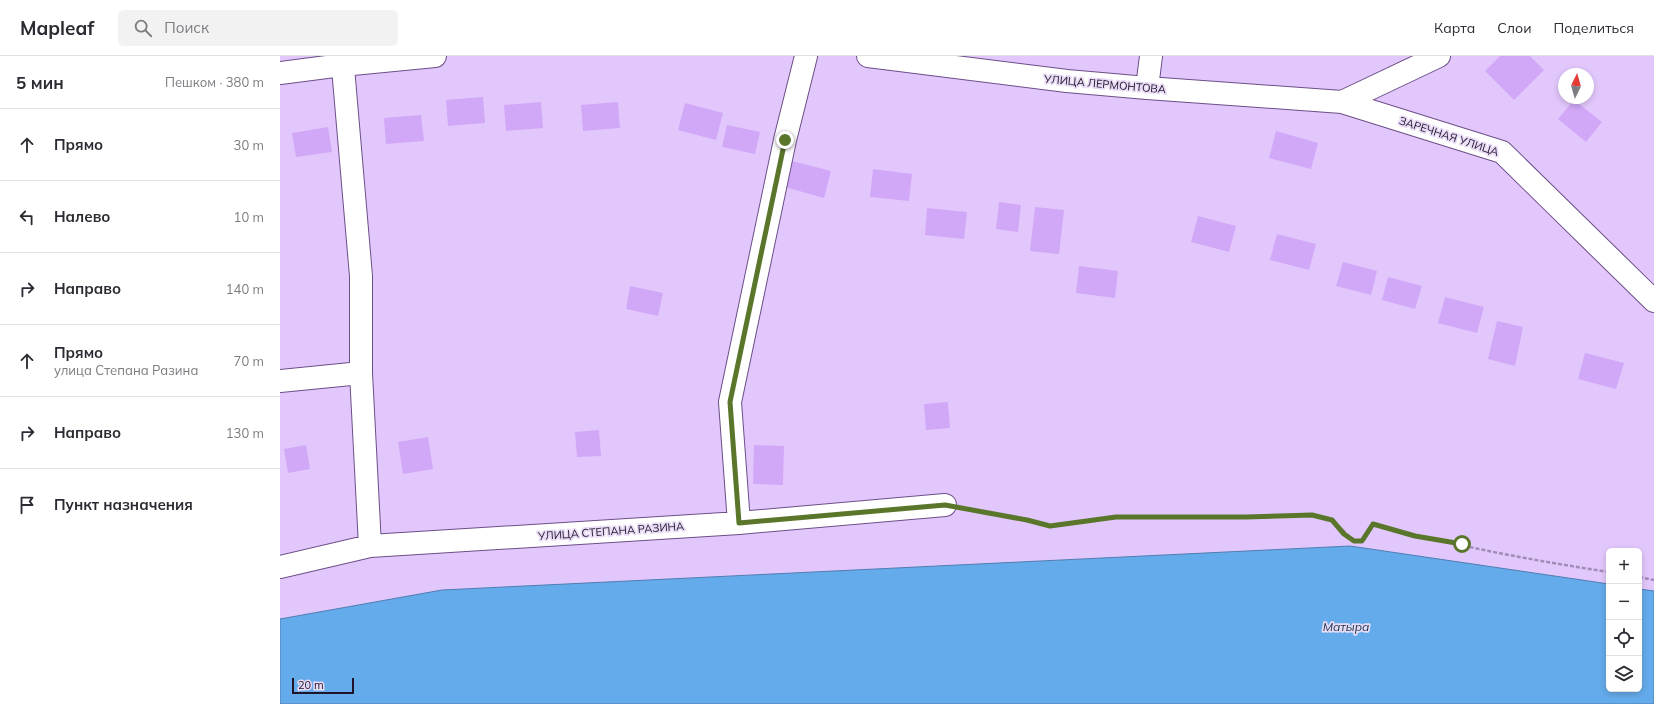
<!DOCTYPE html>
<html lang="ru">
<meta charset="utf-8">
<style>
:root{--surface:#fff;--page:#f2f2f3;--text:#2b2b33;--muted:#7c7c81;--line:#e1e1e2}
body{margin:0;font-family:Mulish,sans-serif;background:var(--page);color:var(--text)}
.controls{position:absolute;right:12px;bottom:12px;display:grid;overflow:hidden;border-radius:6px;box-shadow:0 2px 6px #0003}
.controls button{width:36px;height:36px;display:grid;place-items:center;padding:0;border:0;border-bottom:1px solid var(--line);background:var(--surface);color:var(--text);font:20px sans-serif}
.compass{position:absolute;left:1278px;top:12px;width:36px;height:36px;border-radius:50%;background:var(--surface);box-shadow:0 2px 6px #0003;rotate:5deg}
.scale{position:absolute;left:12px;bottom:10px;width:62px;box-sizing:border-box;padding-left:4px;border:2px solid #20132a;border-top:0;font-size:11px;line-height:14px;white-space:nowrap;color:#20132a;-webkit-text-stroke:3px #e8dbf5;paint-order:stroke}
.stop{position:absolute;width:12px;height:12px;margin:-9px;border:3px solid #5a762b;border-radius:50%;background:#fff}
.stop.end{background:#5a762b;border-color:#fff;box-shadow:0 1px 4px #0008}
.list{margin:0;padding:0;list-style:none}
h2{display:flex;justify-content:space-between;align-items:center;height:52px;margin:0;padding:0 16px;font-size:17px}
h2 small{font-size:13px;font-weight:400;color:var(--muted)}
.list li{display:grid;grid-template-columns:26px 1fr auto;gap:12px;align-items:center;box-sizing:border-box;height:72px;padding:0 16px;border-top:1px solid var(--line)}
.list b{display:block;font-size:15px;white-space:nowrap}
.list p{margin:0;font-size:13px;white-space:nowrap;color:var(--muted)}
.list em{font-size:13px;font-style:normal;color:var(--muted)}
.icon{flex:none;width:22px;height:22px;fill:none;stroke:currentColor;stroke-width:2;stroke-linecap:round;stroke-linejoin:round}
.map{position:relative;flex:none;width:1374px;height:648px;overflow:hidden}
header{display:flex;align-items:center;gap:24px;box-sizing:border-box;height:56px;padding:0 20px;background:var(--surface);border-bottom:1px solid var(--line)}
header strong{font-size:19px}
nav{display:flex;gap:22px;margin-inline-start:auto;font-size:14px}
.search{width:280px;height:36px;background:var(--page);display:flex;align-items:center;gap:10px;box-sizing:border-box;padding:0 14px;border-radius:6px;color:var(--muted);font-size:15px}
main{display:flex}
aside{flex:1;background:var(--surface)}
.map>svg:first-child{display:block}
.water{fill:#64abeb;stroke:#507db1}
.building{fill:#d1a8f8}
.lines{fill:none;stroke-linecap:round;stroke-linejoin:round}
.minor-casing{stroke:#6d4f88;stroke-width:24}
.path{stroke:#a28cb7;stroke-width:2.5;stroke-dasharray:4 2;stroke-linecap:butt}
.minor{stroke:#fff;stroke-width:22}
.route{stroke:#5a762b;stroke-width:5}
.labels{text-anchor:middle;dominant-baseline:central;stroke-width:3.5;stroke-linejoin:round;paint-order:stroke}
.street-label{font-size:11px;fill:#20132a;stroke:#e8dbf5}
.water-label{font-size:12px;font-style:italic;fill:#15334d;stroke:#e8dbf5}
</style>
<header>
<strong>Mapleaf</strong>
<div class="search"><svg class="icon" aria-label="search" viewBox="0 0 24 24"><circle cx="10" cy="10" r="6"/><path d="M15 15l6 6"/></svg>Поиск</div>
<nav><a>Карта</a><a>Слои</a><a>Поделиться</a></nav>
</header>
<main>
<aside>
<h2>5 мин<small>Пешком · 380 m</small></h2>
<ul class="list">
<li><svg class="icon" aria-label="ahead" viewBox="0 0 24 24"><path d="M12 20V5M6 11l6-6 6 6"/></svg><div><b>Прямо</b></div><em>30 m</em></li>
<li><svg class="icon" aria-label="left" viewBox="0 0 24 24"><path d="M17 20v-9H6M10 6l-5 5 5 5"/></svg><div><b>Налево</b></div><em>10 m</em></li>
<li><svg class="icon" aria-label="right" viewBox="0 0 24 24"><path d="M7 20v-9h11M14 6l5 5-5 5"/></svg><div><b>Направо</b></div><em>140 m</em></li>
<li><svg class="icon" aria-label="ahead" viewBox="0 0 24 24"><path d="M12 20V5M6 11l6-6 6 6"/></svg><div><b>Прямо</b><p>улица Степана Разина</p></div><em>70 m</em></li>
<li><svg class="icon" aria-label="right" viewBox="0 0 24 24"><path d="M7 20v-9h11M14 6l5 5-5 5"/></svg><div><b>Направо</b></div><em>130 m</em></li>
<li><svg class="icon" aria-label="arrive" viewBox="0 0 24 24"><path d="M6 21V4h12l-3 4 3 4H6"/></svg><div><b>Пункт назначения</b></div></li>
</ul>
</aside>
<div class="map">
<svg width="1374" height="648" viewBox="0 0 1374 648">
<rect width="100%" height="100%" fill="#e2c7fc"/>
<path class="water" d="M1070,490L1329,528V633H1359V533L1374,535V648H0V563L162,534Z"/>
<path class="building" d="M1220,0H1250L1264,14L1234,44L1205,15Z
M203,41L205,67L168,70L166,44Z
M1294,44L1322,66L1306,86L1278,63Z
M261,46L263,72L226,75L224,49Z
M338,46L340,72L303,75L301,49Z
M405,47L443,57L436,84L398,74Z
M141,59L144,85L106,88L104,62Z
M447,69L480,76L475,98L442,91Z
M48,71L52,96L16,101L12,77Z
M996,75L1038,87L1031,113L989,102Z
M512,105L551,115L544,142L505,131Z
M593,113L632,118L629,145L590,141Z
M719,146L741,149L738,176L716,173Z
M755,151L784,154L779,198L750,195Z
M647,152L687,156L684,183L645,179Z
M918,160L956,170L949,196L911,186Z
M997,178L1036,188L1029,214L990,204Z
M1063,206L1097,215L1091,239L1056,230Z
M799,210L838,215L835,242L796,237Z
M1108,221L1142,230L1135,253L1102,244Z
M350,230L383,237L378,260L346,253Z
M1165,241L1204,251L1197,277L1158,267Z
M1217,265L1243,271L1235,310L1208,303Z
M1305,297L1344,307L1336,333L1298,323Z
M668,346L670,372L646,374L644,348Z
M319,374L321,400L297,401L295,376Z
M148,381L153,413L123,418L118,386Z
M26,389L30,413L8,417L4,393Z
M474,389L504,390L503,429L473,428Z"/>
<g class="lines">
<defs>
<path id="minor" d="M62,0L81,220V317L90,490
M588,0L787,25L867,32L1062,46L1222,96L1374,245
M0,17L62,9L155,0
M867,32L871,0
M1062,46L1159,0
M0,325L81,317
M459,467L450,346L505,84L526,0
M0,511L90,490L459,467L665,449"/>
</defs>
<use href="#minor" class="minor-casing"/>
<path class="path" d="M685,453L747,464L770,470L836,461H966L1032,459L1052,464L1074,485H1082L1093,468C1171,489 1250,504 1329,516
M1359,521L1374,524"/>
<use href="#minor" class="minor"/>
</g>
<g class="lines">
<path class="route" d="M505,84L450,346L459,467L665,449L747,464L770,470L836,461H966L1032,459L1052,464L1064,478L1074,485H1082L1093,468L1135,480L1182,488"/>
</g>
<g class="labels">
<g class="street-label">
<text transform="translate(825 28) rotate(5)">УЛИЦА ЛЕРМОНТОВА</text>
<text transform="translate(1169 80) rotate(18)">ЗАРЕЧНАЯ УЛИЦА</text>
<text transform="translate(331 475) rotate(-4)">УЛИЦА СТЕПАНА РАЗИНА</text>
</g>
<g class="water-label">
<text x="1066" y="570">Матыра</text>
</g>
</g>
</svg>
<div class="controls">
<button>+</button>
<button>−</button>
<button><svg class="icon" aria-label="locate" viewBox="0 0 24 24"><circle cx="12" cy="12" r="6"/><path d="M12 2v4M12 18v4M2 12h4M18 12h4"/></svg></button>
<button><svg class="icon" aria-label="layers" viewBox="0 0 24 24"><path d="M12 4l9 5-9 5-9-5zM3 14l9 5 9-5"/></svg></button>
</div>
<svg class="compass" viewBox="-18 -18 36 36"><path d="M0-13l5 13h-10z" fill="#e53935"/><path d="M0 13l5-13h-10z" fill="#7c7c81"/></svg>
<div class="scale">20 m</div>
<div class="stop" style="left:1182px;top:488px"></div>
<div class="stop end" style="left:505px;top:84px"></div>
</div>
</main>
